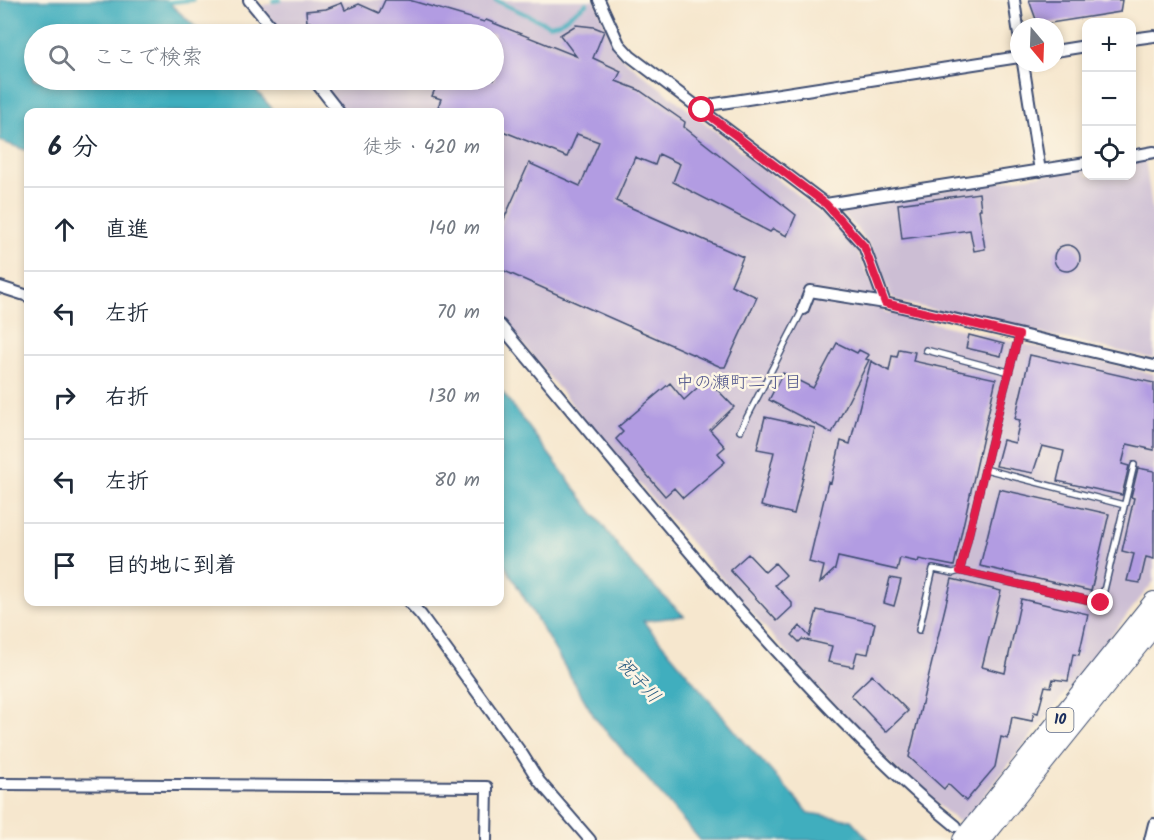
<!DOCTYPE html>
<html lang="ja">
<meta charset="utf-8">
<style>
:root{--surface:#fff;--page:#f6f6f7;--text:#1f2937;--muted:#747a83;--line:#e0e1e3}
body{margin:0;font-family:Kalam,"Klee One",sans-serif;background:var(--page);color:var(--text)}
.controls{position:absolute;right:18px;top:18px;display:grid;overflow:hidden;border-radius:12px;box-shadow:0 3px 9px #0003}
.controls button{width:54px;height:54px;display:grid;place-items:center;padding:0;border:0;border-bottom:2px solid var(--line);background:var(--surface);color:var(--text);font:30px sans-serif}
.compass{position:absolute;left:1010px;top:18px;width:54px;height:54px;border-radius:50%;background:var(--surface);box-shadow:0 3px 9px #0003;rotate:161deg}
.stop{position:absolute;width:18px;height:18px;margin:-14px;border:4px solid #e11d48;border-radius:50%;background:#fff}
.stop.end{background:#e11d48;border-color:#fff;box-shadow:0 2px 6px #0008}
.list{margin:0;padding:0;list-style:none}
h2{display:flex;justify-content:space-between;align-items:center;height:78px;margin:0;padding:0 24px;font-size:26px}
h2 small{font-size:20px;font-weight:400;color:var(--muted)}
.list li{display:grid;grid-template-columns:39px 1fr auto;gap:18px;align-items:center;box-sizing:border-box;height:84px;padding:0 24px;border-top:2px solid var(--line)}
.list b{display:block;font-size:22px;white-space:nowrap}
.list em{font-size:20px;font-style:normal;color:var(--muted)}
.icon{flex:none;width:33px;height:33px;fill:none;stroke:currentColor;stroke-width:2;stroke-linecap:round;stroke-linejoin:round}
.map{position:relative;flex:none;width:1154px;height:840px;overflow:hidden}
.search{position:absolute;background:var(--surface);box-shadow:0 3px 9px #0003;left:24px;top:24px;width:480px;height:66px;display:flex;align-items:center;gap:15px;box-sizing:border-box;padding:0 21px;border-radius:33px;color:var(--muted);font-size:22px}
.panel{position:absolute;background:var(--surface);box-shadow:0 3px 9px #0003;left:24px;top:108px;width:480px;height:498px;border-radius:12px}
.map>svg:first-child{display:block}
.industrial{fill:#ccbed4}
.water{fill:#41aebe;stroke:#2e6e8e;stroke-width:1.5}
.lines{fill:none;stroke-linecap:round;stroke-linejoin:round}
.stream{stroke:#41aebe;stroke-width:4}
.building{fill:#b29ce2}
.lane-casing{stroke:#3c4b6f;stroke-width:8}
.street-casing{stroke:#3c4b6f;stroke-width:14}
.highway-casing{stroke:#3c4b6f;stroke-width:22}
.lane{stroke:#fff;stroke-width:5}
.street{stroke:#fff;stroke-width:10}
.highway{stroke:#fff;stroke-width:20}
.route{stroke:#e11d48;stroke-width:8}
.labels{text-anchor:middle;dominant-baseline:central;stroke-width:5;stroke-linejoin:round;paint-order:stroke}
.shield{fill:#fcf5e5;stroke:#5e6a86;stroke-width:1.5}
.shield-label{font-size:15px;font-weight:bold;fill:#1b2f5e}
.neighbourhood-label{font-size:18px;fill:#50558c;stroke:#fcf5e5}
.water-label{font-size:18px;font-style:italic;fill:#285b80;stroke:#fcf5e5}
</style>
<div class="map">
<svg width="1154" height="840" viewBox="0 0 1154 840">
<rect width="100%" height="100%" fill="#fcf5e5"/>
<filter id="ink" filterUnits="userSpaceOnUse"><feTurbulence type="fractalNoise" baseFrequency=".0167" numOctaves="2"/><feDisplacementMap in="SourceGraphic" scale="12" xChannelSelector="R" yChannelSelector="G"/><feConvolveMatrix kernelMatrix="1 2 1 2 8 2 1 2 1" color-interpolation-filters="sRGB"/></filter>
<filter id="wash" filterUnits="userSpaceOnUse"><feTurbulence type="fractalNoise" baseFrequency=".008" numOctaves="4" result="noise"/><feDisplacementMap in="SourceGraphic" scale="24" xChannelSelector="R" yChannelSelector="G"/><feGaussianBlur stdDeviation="1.35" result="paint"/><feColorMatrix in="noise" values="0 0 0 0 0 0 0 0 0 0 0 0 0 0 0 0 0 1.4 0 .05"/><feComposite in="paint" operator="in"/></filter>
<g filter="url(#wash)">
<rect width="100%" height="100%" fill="#f6e7ce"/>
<path class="industrial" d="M281,0H595L618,55L847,234L855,246L885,312L1154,374V581L964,821H957L896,769L824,695L591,428L500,316V112H341L316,80H494V34H282L261,6Z
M1145,159L1154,221V359L899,302L891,296L870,246L856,227L841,213L845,206L1086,168V176H1132V161Z"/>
<path class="water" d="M0,0H166L203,34H34V80H247L275,112H28V151L0,141Z
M500,389L634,567L684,616L643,621L741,738L809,813L851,820L869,840H700L595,718L500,557Z"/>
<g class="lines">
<path class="stream" d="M495,0L549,25L559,23L587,3
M273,1L280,0
M163,3L193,0"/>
</g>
<g id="blocks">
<path class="building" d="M385,0H409L484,22L486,20L576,56L560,35L576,25L594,27L604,31L593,58L621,71L616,81L639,90L685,122L684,127L796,215L787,236L773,229L770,232L673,182L680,164L659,154L655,165L635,157L616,201L743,257L731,285L757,297L725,367H721L500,269V228L529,163L580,186L599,142L577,134L567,157L500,130V112H436L441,99L432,96L439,80H494V34H335L333,28H311L310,22H307L306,11L326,9L342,3L345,10L359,4L379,13Z
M1029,0H1122L1120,12L1038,25Z
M979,193L981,209H979L985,249L974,251L970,230L902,239L898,204Z
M1054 258a13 13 0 1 1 26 0a13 13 0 1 1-26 0Z
M969,335L1004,344L1001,356L966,348Z
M837,343L857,353L859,350L869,355L866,359L869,360L832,433L769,400L783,373L813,388Z
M899,349L915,352L913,361L996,379L954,566L919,559L918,562L900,558L897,570L838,557L835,569L820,583L824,566L809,562L828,482L831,483L841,441L850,444L871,361L889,371L892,356L897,357Z
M1030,355L1154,383V450L1127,444L1122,464L1129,466L1122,495L1057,481L1064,451L1042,446L1033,473L996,466L1003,440L1015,443L1020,420L1015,419Z
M707,379L734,407L710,430L725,447L718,453L725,462L683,498L674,488L665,496L616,439L623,432L618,427L670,383L684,400Z
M765,417L815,428L794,514L761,506L774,452L757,449Z
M1138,468L1154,471V559L1146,557L1140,583L1127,581L1134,554L1122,551L1134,498L1131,497Z
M999,489L1109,514L1091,591L980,566Z
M748,554L765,572L775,563L786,575L775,585L792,603V607L777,621L730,570Z
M890,578L901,580L894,606L884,603Z
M952,579L1001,591L982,667L1005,673L1021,599L1088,614L1079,655L1073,654L1068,681L1053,679L1051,687L1045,686L1038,713L1034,712L1032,721L1012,717L1008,739L1001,737L995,767L966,801L948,784L944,789L909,757Z
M817,610L875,623L868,654L857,652L853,667L828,662L832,646L802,639L799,642L792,635L800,626L810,637Z
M872,675L908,711L886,732L851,695Z"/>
</g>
</g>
<g filter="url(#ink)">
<use href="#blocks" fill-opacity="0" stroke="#3c4b6f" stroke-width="1.5"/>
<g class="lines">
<defs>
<path id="lane" d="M1019,335L1001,402L960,571L1101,603L1134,465
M926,350L1009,372
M740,431L803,309
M985,469L1124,505
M919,630L933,569L953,573L960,571"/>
<path id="street" d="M249,0L277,34
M599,0L619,44L630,56L826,204L864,246L885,303L1154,366
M1014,0L1019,35
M1132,39L1154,36
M1055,51L1086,46
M1023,63L1040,171
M314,80L339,112
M702,110L715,104L1019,57
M1132,156L1154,152
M826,204L1086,163
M0,287L28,296
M803,309L810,291L885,303
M500,325C579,419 656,514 737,607C806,684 875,761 956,826
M409,602L421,615L522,754L539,781L590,840
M0,784L487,787L486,840
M1150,840L1154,824"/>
<path id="highway" d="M963,840L1154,602
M981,840L1154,625"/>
</defs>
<use href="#lane" class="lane-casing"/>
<use href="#street" class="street-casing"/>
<use href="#highway" class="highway-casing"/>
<use href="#lane" class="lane"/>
<use href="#street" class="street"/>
<use href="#highway" class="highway"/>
</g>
</g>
<g class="lines" filter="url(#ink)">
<path class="route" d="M702,110L826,204L864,246L885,303L1019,335L1001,402L960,571L1101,603"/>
</g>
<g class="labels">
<rect class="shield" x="1046.5" y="708" width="27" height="24" rx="4.5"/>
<g class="shield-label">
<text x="1060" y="720">10</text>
</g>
<g class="neighbourhood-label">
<text x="739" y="383">中の瀬町二丁目</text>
</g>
<g class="water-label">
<text transform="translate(638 681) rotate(47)">祝子川</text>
</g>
</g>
</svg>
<div class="controls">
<button>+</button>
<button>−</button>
<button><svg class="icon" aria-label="locate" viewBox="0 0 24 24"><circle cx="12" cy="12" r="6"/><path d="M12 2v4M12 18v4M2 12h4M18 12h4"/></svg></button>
</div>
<svg class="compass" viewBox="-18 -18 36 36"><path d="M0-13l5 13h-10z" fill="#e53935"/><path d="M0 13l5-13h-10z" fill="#747a83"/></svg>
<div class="stop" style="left:702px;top:110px"></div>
<div class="stop end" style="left:1101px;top:603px"></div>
<div class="search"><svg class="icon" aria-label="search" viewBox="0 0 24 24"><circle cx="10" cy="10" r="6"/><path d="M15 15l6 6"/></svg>ここで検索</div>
<section class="panel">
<h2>6 分<small>徒歩 · 420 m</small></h2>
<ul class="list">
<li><svg class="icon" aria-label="ahead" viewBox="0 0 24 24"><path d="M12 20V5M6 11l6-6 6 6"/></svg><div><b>直進</b></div><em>140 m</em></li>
<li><svg class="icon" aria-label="left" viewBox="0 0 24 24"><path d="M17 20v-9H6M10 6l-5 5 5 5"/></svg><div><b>左折</b></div><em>70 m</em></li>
<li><svg class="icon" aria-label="right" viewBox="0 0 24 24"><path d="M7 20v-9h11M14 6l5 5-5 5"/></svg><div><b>右折</b></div><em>130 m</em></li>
<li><svg class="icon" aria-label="left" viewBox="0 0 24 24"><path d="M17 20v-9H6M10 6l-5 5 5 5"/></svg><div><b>左折</b></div><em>80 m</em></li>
<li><svg class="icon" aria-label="arrive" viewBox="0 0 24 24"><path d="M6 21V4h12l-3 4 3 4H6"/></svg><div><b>目的地に到着</b></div></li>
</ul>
</section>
</div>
